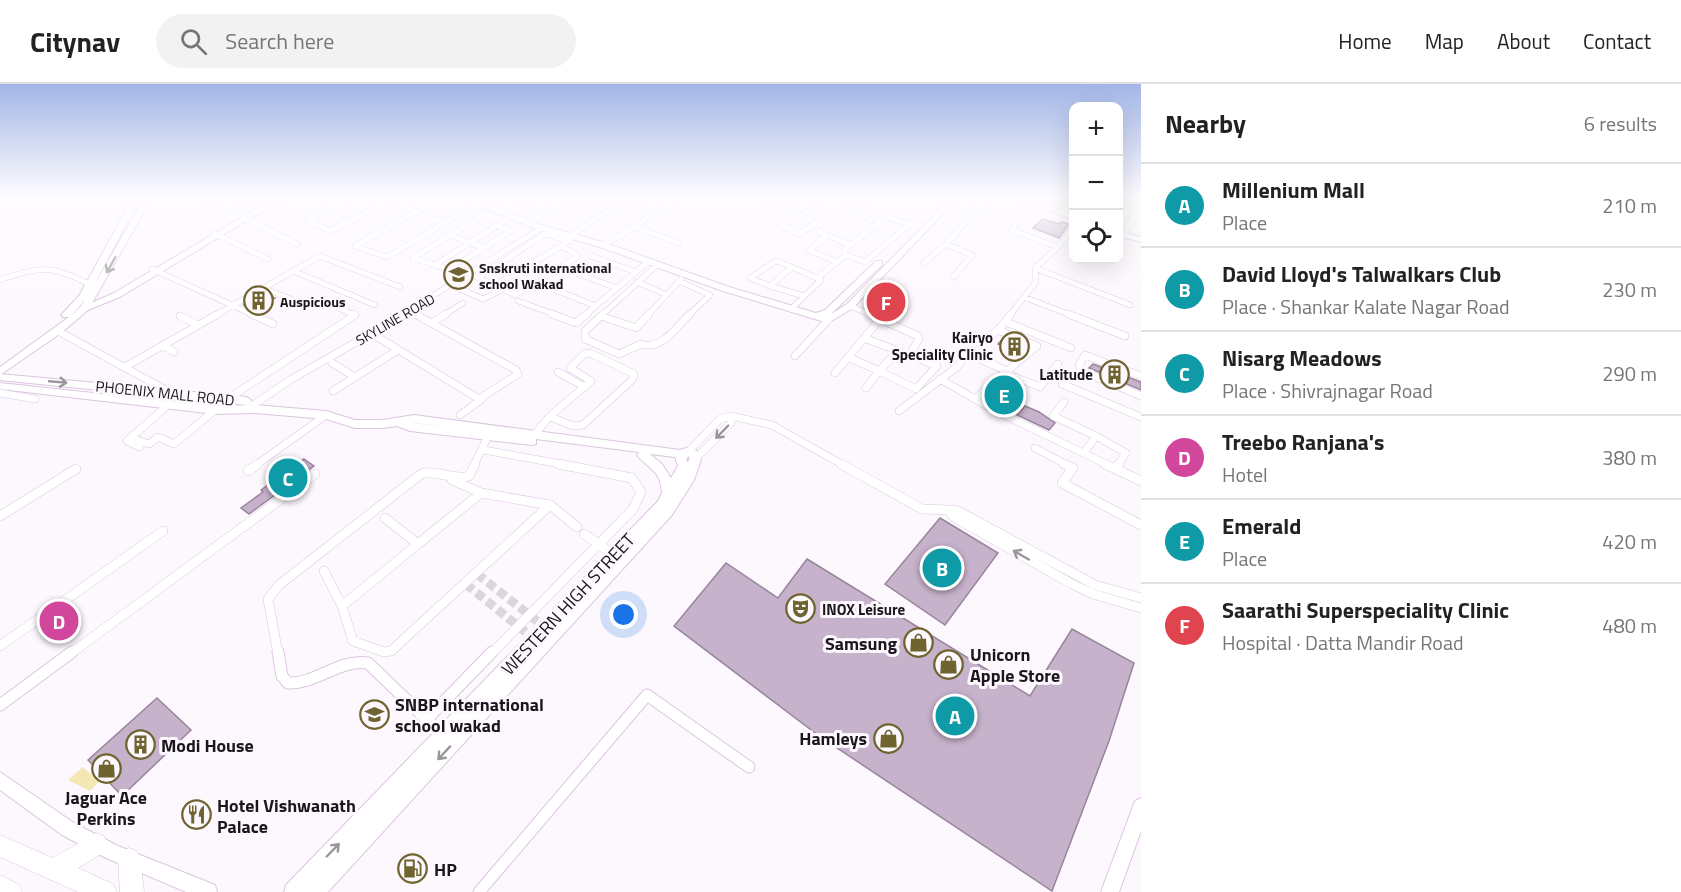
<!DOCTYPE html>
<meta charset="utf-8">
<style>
:root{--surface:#fff;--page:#f2f2f2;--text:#222;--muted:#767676;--line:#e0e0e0;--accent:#ea580c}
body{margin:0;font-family:"Titillium Web",sans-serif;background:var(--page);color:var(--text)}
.controls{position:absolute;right:18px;top:18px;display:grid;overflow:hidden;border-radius:12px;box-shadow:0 6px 24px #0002}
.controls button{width:54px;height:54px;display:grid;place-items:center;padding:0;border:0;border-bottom:2px solid var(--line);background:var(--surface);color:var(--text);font:30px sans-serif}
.you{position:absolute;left:624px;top:531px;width:21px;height:21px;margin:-15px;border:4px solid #fff;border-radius:50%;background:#1a73e8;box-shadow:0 0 0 9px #1a73e833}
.badge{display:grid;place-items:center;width:39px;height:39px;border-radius:50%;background:var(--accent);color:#fff;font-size:20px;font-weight:700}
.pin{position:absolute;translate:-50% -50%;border:3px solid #fff;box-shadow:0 2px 6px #0006}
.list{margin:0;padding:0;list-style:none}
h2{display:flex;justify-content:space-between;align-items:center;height:78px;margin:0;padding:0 24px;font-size:26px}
h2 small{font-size:20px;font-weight:400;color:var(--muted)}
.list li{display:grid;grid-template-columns:39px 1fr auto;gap:18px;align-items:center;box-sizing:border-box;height:84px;padding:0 24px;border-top:2px solid var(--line)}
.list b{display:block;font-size:22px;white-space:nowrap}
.list p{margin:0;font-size:20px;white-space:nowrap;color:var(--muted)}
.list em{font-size:20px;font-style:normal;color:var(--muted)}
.icon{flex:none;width:33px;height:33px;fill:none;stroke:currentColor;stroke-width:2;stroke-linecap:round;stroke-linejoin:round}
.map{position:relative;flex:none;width:1141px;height:808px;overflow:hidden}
header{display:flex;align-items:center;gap:36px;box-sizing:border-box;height:84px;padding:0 30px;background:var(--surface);border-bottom:2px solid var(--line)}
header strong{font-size:28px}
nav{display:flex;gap:33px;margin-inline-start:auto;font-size:21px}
.search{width:420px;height:54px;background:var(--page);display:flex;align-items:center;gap:15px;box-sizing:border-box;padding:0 21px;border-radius:33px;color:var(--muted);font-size:22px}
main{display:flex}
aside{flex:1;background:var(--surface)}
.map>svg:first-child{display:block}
.green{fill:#f3e7b4}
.building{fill:#c7b2cc;stroke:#98849c;stroke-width:1.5}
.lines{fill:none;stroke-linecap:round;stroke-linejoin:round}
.street-tunnel{stroke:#dbd6dc;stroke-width:9;stroke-dasharray:9 4.5;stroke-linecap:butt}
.street-far3-casing{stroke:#dbc6df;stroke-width:6}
.street-far2-casing{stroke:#dbc6df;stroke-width:8}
.street-far1-casing{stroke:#dbc6df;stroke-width:10}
.street-casing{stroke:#dbc6df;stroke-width:13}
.secondary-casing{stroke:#dbc6df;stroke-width:2}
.primary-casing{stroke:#dbc6df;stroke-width:2}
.highway-casing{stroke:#dbc6df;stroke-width:1}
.street-far3{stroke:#fff;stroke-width:5}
.street-far2{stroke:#fff;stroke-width:7}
.street-far1{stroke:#fff;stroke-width:9}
.street{stroke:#fff;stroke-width:11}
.secondary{fill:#fff;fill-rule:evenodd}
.primary{fill:#fff;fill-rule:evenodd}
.highway{fill:#fff;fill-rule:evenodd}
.oneway{stroke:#99969a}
.labels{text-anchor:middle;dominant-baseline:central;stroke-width:6;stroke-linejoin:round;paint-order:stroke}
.far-poi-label{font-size:14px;font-weight:bold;fill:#1c151e;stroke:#fdf8fe;text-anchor:start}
.far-street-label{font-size:14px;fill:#1c151e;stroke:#fdf8fe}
.poi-label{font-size:15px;font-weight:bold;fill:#1c151e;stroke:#fdf8fe;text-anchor:end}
.street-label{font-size:15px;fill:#1c151e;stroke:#fdf8fe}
.near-street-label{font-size:18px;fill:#1c151e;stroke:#fdf8fe}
.near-poi-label{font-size:18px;font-weight:bold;fill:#1c151e;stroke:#fdf8fe;text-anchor:start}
</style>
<header>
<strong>Citynav</strong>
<div class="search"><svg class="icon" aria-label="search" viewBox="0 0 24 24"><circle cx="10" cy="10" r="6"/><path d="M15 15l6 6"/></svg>Search here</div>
<nav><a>Home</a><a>Map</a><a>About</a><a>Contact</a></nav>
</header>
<main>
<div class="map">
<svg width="1141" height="808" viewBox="0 0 1141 808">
<rect width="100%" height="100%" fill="#fdf8fe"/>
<path class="green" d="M83,683L99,698L90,707L68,696Z"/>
<path class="building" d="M1042,135L1059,140L1061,138L1069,140L1059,154L1033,144Z
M264,210L275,214L256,226L244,221Z
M1004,254L1026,264L1020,269L998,260Z
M1093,280L1141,298V306L1089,284Z
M1003,298L1025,309L1017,314L1020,316L1004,325L985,314Z
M1025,322L1039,328L1055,339L1049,346L1017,331Z
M304,375L314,382L249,430L241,424L263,408L261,406Z
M940,434L998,469L945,541L885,500Z
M807,475L1030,612L1072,545L1134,579L1109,657L1052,807L819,652L674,542L726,479L778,514Z
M157,614L191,646L122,712L88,676Z"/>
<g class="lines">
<path class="street-tunnel" d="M477,490L546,544
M466,500L534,555"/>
<defs>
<path id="street-far3" d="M204,112L247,131
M243,112L263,122
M351,112L308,137L331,147L398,112
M376,112L444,139
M510,112L547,125L529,139
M762,112L821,141
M788,112L785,114L806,122
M867,112L848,126L871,136
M627,114L640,119
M568,118L577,112
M802,125L821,112
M580,126L602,112
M416,128L355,162L387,173L491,112
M485,130L504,137L435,181L413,174Z
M1062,130L1074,114
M331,132L348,138
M243,133L297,160
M886,133L910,140L865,178L846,171L844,166Z
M1118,139L1139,112
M781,141L799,150L816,139
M1015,142L1011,146L1058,163
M635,143L678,159
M819,148L851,161
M1125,148L1135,131L1141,132
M214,149L268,175
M450,151L484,164L510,147L497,142
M570,152L630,112
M946,160L972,171L953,193
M603,161L635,143L678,112
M591,172L636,188
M776,177L792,183L770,202L750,194Z
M837,178L846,171
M924,179L946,160L989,112
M435,181L467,192
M1035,184L1130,221
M152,185L254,231
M450,185L484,164
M293,187L375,221
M570,187L617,204
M470,190L515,211L578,172L562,162
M478,194L545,150L570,157
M817,194L837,178L809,166L827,152
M0,196C39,182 52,181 89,200
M679,197L710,211L689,231
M637,198L665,210
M493,202L565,160
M545,202L596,222
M770,202L804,212
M263,204L293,216
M460,205L483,215L502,206
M1026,214L1071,231
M518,217L556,231
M330,220L354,231
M850,222L872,231
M791,225L821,196L792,183
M410,227L418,231
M216,231L320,172L400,203
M402,231L542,144
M444,231L463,219
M585,231L648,178
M602,231L657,181
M648,231L681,195
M1010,231L1036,198L1035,184L1058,163L1074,142"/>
<path id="street-far2" d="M251,230L273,240
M552,230L576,239L587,230
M603,230L601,232L636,244L649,230
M1068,230L1125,252
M180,232L198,241
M601,232L585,247V255L619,270L641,260C662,267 676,243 690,230
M1006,238L1071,264
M432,239L446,230
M998,246L1037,262L1007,287L1012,292L1040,303L1058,280
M58,247L173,310
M371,249L479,315L518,290L516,286L415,230
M864,254L909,271L919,255L918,252L880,235
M163,261L174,268
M898,267L879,287L916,305L937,282L909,271
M968,270L1007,287L975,315
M795,272L828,236
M848,273L879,287L866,304
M332,279L355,293
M125,283L218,230
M558,288L585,303
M835,289L880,235L868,230
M1141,292L1085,271L1079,281L1082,287L1141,312
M940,295L994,326L1108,381
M1062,300L1141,333
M333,307L398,266
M0,309L35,315
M226,316L355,231L353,230
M1064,318L1053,332L1096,352
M247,325L290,296L405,230
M899,327L957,283L968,270L1000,244L1011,230
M460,331L482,315
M731,332L772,341L843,381
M137,356L149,360L158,353L174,360L215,326
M530,356L550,332L591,297L570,284L584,270L590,269L634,290L633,295L583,341L573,342L551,333
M140,363L127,357L168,321
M1035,364L1067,381
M484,366L566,381
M687,369L720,335L731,332V339L696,374
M1084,369L1096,352L1126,369L1118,381
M256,381L326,331
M474,381L488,352"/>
<path id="street-far1" d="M841,380L922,425L948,426
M1064,380L1073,384L1062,399L1141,441
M1105,380L1141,397
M1115,385L1119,380
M248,387L258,380
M452,396L481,409L550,421L577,443
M0,432L76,385
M385,434L418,460L481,409
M584,450L614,471
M324,487L342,522L353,557L384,568L391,567L550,421
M1141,514L1095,501L958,427L948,426L954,433L1072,500L1093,510L1141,524
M342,522L418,460
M0,562L163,447
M70,570L315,390
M278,570L268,515L279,501L421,390C438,385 452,397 469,392L475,380
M491,570L633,425L641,408L632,394L558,380"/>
<path id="street" d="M278,568L282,592L288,599C317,600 338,575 368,579L443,651
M0,621L72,568
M427,635L492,568
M479,808L647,611L749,683"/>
<path id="secondary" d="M278,112H287L120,213L88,226L85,227L80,224L114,209Z
M457,112H467L545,142L606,159L729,203L816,229L825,226L876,177H882V181L831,230L847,220L953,112H960L853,224L828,239L723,207L600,163L539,146Z
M1011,112H1022L1074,131V136Z
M1118,147L1141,153V158L1118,152Z
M0,290L247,313L252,317L247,321L0,296Z
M0,299L215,322L255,321L326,327L355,336H383L414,331L680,366L689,363L697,367L701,376L694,396L672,431L328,808H284L286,801L658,417L662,409C661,386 649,386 637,371L639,368L536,355V360L532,361L410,347L397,342L383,344H355L326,335L255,329L215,330L0,305ZM412,339H414L457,344ZM650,370L675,373L678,382L671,394L662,380ZM688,372L690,374L688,378L686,376Z
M1141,714V747L1119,808H1101L1135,717Z"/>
<path id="primary" d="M134,112H141L93,203L146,112H153L88,226L61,249L0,291V283L69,233H63L61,231L79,212ZM85,216L81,222L71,232Z
M0,688L74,739L118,762L215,801L217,808H186L106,774L62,751L0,706Z"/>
<path id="highway" d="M96,749L104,752L107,760L104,768L78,784L113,800L117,808H78L0,773V751L53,774Z
M129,764L137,767L140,775L144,808H120L118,775L121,767Z
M0,791L18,800L22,808H0Z"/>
</defs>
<use href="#street-far3" class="street-far3-casing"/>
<use href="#street-far2" class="street-far2-casing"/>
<use href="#street-far1" class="street-far1-casing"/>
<use href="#street" class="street-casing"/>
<use href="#secondary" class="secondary-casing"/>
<use href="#primary" class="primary-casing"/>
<use href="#highway" class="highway-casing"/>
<use href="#street-far3" class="street-far3"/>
<use href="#street-far2" class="street-far2"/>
<use href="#street-far1" class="street-far1"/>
<use href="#street" class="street"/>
<use href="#secondary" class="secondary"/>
<use href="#primary" class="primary"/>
<use href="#highway" class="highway"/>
</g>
<defs><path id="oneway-shaft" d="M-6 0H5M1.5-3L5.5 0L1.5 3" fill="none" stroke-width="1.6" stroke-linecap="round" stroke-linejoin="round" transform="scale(1.5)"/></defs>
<g class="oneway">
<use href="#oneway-shaft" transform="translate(111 181) rotate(119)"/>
<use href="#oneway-shaft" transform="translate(58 298) rotate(5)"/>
<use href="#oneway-shaft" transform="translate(722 348) rotate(134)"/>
<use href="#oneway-shaft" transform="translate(1021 471) rotate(-150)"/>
<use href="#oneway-shaft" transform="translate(444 669) rotate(133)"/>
<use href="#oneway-shaft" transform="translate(333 766) rotate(-46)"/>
</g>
<linearGradient id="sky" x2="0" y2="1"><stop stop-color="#a3b6e7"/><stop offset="0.5" stop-color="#fefcff"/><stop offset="1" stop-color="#fefcff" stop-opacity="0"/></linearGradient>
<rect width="1141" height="225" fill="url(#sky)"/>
<defs>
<symbol id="school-ring" viewBox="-11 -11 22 22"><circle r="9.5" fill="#fdf8fe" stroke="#6f6430" stroke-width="1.5"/><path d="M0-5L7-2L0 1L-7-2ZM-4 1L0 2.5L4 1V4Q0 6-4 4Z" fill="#6f6430"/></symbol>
<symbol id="building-ring" viewBox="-11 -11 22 22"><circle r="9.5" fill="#fdf8fe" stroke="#6f6430" stroke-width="1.5"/><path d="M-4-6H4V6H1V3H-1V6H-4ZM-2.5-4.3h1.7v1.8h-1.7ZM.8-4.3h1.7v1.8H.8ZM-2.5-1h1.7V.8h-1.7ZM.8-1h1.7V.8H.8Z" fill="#6f6430"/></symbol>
<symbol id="theatre-ring" viewBox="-11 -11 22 22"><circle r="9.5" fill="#fdf8fe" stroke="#6f6430" stroke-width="1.5"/><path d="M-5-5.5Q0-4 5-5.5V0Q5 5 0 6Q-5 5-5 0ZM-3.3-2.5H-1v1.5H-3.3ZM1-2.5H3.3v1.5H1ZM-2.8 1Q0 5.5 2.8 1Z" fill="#6f6430"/></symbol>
<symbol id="shop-ring" viewBox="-11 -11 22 22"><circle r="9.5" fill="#fdf8fe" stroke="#6f6430" stroke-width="1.5"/><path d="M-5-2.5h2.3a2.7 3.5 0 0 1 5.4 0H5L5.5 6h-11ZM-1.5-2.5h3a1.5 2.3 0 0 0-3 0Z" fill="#6f6430"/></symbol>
<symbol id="restaurant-ring" viewBox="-11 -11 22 22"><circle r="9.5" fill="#fdf8fe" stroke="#6f6430" stroke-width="1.5"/><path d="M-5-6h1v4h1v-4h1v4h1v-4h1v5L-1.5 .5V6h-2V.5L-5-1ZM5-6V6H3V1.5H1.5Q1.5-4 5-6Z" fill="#6f6430"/></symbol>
<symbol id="fuel-ring" viewBox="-11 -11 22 22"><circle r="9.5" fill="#fdf8fe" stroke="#6f6430" stroke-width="1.5"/><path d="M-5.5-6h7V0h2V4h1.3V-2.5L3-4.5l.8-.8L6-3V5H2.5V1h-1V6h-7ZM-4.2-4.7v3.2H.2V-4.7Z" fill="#6f6430"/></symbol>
</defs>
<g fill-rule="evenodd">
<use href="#school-ring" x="442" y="174" width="33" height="33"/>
<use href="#building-ring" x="242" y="200" width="33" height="33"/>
<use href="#building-ring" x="998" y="246" width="33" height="33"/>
<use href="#building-ring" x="1098" y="274" width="33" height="33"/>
<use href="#theatre-ring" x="784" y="508" width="33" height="33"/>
<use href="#shop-ring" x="902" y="542" width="33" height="33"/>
<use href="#shop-ring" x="932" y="564" width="33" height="33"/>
<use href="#school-ring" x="358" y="614" width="33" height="33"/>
<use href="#shop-ring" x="872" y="638" width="33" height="33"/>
<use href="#building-ring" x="124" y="644" width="33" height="33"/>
<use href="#shop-ring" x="90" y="668" width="33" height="33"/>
<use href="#restaurant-ring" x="180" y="714" width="33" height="33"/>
<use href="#fuel-ring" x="396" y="768" width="33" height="33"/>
</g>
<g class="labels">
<g class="far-poi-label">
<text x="479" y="183">Snskruti international<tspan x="479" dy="16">school Wakad</tspan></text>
<text x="280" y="217">Auspicious</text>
</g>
<g class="far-street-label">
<text transform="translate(395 235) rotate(-30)">SKYLINE ROAD</text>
</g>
<g class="poi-label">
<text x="993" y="253">Kairyo<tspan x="993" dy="17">Speciality Clinic</tspan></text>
<text x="1093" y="290">Latitude</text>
<text x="822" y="525" text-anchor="start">INOX Leisure</text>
</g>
<g class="street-label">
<text transform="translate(165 309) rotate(6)">PHOENIX MALL ROAD</text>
</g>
<g class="near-street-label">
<text transform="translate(568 520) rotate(-47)">WESTERN HIGH STREET</text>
</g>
<g class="near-poi-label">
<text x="897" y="559" text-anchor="end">Samsung</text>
<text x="970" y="570">Unicorn<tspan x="970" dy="21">Apple Store</tspan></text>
<text x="395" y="620">SNBP international<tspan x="395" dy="21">school wakad</tspan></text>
<text x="867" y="654" text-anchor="end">Hamleys</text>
<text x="161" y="661">Modi House</text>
<text x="106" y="713" text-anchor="middle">Jaguar Ace<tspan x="106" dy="21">Perkins</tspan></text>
<text x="217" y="721">Hotel Vishwanath<tspan x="217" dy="21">Palace</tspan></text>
<text x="434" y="785">HP</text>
</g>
</g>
</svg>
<div class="controls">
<button>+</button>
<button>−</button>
<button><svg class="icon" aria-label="locate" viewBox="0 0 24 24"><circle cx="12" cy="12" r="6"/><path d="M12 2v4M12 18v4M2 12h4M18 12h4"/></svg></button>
</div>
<div class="you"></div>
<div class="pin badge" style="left:955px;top:632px;background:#0f9aa8">A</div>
<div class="pin badge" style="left:942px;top:484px;background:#0f9aa8">B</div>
<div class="pin badge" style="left:288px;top:394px;background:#0f9aa8">C</div>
<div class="pin badge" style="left:59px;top:537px;background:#d1479c">D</div>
<div class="pin badge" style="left:1004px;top:311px;background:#0f9aa8">E</div>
<div class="pin badge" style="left:886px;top:218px;background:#e0444e">F</div>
</div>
<aside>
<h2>Nearby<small>6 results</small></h2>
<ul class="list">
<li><span class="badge" style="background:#0f9aa8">A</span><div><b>Millenium Mall</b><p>Place</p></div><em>210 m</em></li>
<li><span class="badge" style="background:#0f9aa8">B</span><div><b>David Lloyd's Talwalkars Club</b><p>Place · Shankar Kalate Nagar Road</p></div><em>230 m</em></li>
<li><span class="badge" style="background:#0f9aa8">C</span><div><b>Nisarg Meadows</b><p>Place · Shivrajnagar Road</p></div><em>290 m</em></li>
<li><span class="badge" style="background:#d1479c">D</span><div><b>Treebo Ranjana's</b><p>Hotel</p></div><em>380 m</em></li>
<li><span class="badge" style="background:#0f9aa8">E</span><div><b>Emerald</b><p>Place</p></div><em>420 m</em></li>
<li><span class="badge" style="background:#e0444e">F</span><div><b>Saarathi Superspeciality Clinic</b><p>Hospital · Datta Mandir Road</p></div><em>480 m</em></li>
</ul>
</aside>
</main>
